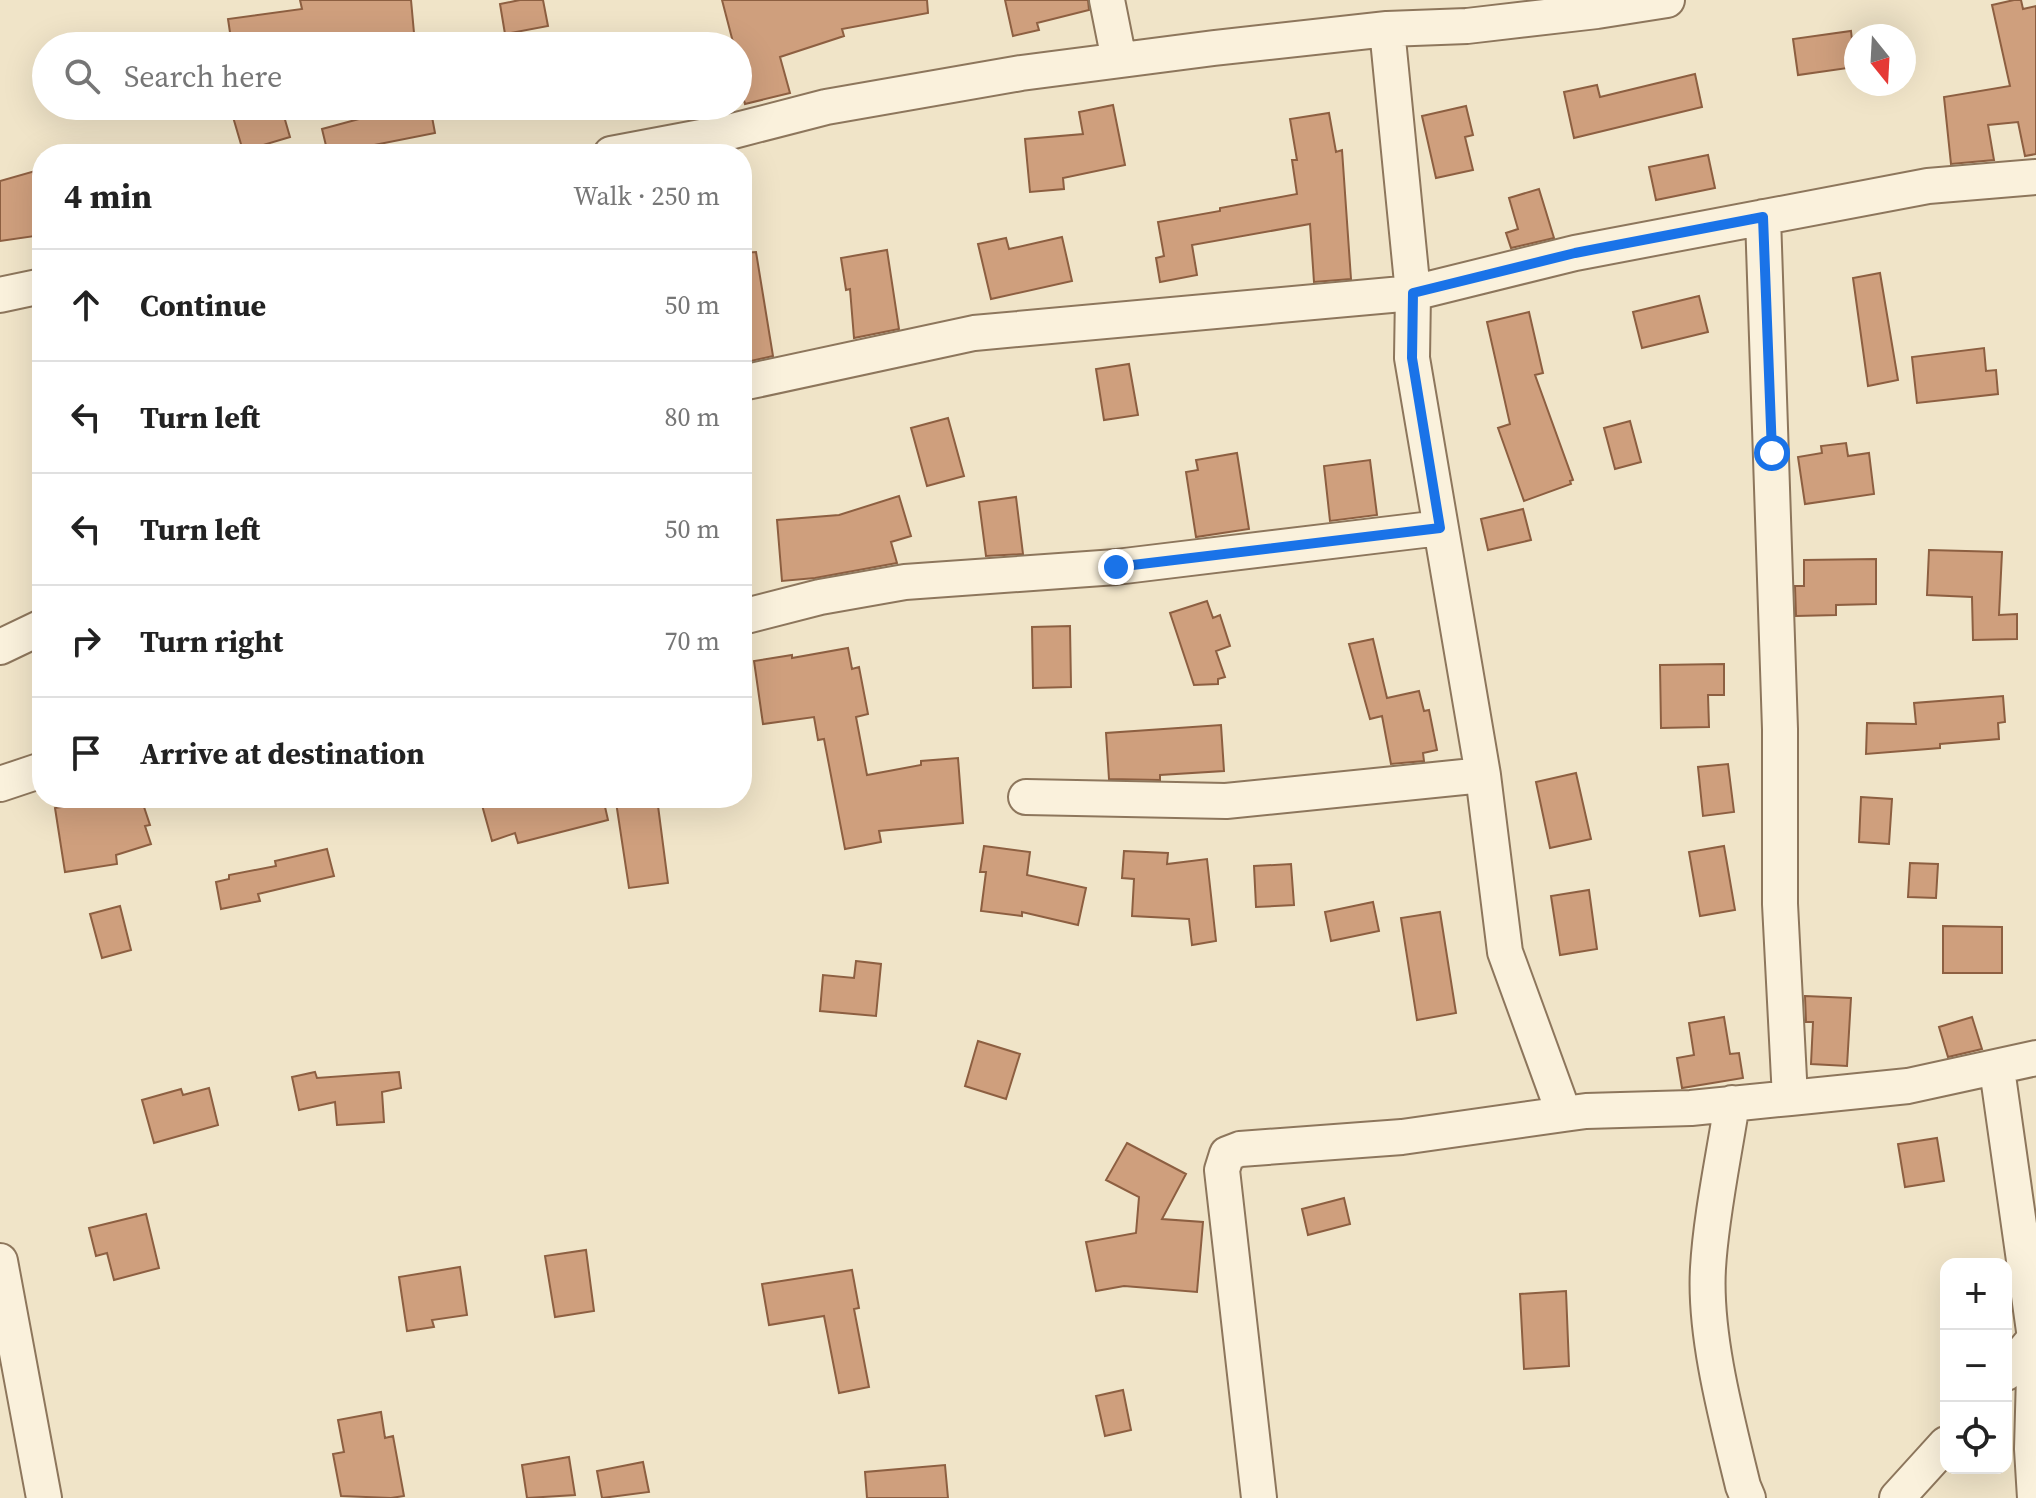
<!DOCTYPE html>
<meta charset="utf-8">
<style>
:root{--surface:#fff;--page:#f2f2f2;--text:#222;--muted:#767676;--line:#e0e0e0}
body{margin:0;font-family:"Source Serif 4",serif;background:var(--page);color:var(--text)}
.controls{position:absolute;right:24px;bottom:24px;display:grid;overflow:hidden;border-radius:16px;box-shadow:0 8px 32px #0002}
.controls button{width:72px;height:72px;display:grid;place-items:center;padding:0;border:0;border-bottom:2px solid var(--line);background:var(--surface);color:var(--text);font:40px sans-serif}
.compass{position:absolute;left:1844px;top:24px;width:72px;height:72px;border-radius:50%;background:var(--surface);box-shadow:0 8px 32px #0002;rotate:162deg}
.stop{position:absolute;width:24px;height:24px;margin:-18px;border:6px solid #1a73e8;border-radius:50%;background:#fff}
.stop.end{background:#1a73e8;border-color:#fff;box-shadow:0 2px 8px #0008}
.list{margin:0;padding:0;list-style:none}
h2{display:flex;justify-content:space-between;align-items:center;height:104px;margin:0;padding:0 32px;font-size:34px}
h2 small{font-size:26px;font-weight:400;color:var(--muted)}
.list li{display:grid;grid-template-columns:52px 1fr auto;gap:24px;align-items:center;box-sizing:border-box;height:112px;padding:0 32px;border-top:2px solid var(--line)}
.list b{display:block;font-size:30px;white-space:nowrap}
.list em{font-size:26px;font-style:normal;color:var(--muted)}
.icon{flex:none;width:44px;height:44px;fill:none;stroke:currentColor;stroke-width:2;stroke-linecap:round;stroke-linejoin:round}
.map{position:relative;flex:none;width:2036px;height:1498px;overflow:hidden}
.search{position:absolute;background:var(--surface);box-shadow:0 8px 32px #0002;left:32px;top:32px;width:720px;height:88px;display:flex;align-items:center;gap:20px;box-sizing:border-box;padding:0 28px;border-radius:44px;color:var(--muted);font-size:30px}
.panel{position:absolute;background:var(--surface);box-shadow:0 8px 32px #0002;left:32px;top:144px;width:720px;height:664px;border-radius:32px}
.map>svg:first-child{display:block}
.building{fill:#cf9f7d;stroke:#8d5f41;stroke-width:2}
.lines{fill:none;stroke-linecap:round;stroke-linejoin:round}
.minor-casing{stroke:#8d765c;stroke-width:38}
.minor{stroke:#faf1dc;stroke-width:34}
.route{stroke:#1a73e8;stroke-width:10}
</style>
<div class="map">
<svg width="2036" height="1498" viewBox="0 0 2036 1498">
<rect width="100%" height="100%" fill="#f0e4c8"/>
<path class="building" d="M300,0H411L415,44L391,46H232L228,19L302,9Z
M520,0H543L548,26L505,34L500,4Z
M722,0H927L928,13L842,29L844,36L780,57L790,93L745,104L738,78V46H734Z
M1005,0H1088L1089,10L1037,23L1039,30L1013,36Z
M2014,0H2021L2023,9L2036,6V154L2025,156L2018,122L1988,125L1994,160L1951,164L1944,97L2010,86L1992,5Z
M1851,31L1855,67L1798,75L1793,39Z
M1695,74L1702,107L1574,138L1564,92L1597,85L1600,97Z
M1113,105L1125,165L1063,178L1064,189L1030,192L1025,139L1083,134L1079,112Z
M248,106H281L290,137L243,151L233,117L250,113Z
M407,106H430L435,133L359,148L361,154H328L322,129Z
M1466,106L1473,135L1465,137L1473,170L1436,178L1422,116Z
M1329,113L1336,152L1342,150L1351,279L1314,282L1310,224L1192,245L1197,275L1160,282L1156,258L1164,256L1158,222L1220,211V208L1297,194L1292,160H1297L1290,119Z
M1708,155L1715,188L1656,200L1649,167Z
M42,169V235L0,241V181Z
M1539,189L1554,238L1511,248L1506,233L1518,229L1509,198Z
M1062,237L1072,281L991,299L978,244L1006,238L1009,249Z
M887,250L899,329L854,338L850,289L846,290L841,258Z
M756,252L773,356L742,363V253Z
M1880,273L1898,380L1868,386L1853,278Z
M1699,296L1708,332L1642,348L1633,312Z
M1529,312L1543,373L1535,375L1573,480L1570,481L1571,484L1524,501L1498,428L1510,424L1487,322Z
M1984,348L1986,371L1996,370L1998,394L1917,403L1912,357Z
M1129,364L1138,415L1104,420L1096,369Z
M948,418L964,476L927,486L911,428Z
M1630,421L1641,462L1615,469L1604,428Z
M1846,443L1848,456L1869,453L1874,494L1805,504L1798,457L1822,453L1821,446Z
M1237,453L1249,529L1196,537L1186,472L1198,470L1196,460Z
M1370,460L1377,515L1330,521L1324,466Z
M899,496L911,536L891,542L897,563L815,578L782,581L777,520L839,515Z
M1016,497L1023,554L986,556L979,502Z
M1523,509L1531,540L1488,550L1481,519Z
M1929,550L2002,552L1999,615L2017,614V639L1973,640L1972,597L1927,595Z
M1876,559V604L1836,605V615L1796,616L1795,586H1804V560Z
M1207,601L1213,618L1220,615L1230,646L1216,651L1225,677L1218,679V684L1194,685L1170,613Z
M1070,626L1071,687L1033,688L1032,627Z
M1373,639L1387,698L1419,691L1424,711L1429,710L1437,750L1423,753L1424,761L1391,764L1382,716L1370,719L1349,644Z
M848,648L852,669L859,667L868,714L856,717L867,775L921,765V761L958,758L963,823L879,831L881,842L845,849L824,739L818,740L814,717L763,724L754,661L792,655V658Z
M1724,664V695H1708L1709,727L1661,728L1660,665Z
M2003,696L2005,722L1998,723L1999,739L1940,744V748L1866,754L1867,723L1916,724L1914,703Z
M1221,725L1224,771L1160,775V780L1109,779L1106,733Z
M1728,764L1734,812L1703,816L1698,767Z
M1576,773L1591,839L1550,848L1536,782Z
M1861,797L1892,799L1889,844L1859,842Z
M67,798H141L150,825L145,826L151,844L116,855L117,864L65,872L55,808L68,806Z
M480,798H603L608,820L518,843L515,833L492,841Z
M641,798H657L668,883L629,888L616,802Z
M984,846L1030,852L1027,875L1086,888L1078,925L1022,912V916L981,911L986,872H980Z
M1724,846L1735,910L1700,916L1689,852Z
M327,849L334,876L258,894L260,901L221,909L216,882L229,879V875L276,866L275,861Z
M1124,851L1168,853L1167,864L1207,859L1216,941L1192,945L1189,919L1132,916L1134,879L1122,878Z
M1910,863L1938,864L1936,898L1908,897Z
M1291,864L1294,905L1256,907L1254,866Z
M1589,890L1597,949L1560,955L1551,896Z
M1373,902L1379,931L1331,941L1325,912Z
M120,906L131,950L102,958L90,914Z
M1440,912L1456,1013L1417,1020L1401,918Z
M1943,926L2002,927V973H1943Z
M856,961L881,964L876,1016L820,1011L823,975L854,978Z
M1805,996L1851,998L1847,1066L1811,1064L1813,1022H1806Z
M1724,1017L1730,1054L1739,1053L1743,1078L1682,1088L1677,1058L1694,1055L1689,1023Z
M1972,1017L1982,1049L1948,1057L1939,1027Z
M978,1041L1020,1054L1006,1099L965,1086Z
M315,1072L317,1078L399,1072L401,1088L382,1092L384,1122L337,1125L335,1102L299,1110L292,1077Z
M209,1088L218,1125L154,1143L142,1100L181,1089L183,1095Z
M1937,1138L1944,1181L1905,1187L1898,1144Z
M1127,1143L1186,1174L1162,1219L1203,1222L1197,1292L1124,1286L1096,1291L1086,1242L1136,1233L1139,1197L1106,1180Z
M1344,1198L1350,1224L1308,1235L1302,1209Z
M146,1214L159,1268L114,1280L107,1253L96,1256L89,1228Z
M586,1250L594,1311L555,1317L545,1256Z
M460,1267L467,1315L432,1320L434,1327L407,1331L399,1277Z
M852,1270L859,1308L854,1309L869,1387L839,1393L824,1316L769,1325L762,1284Z
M1566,1291L1569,1366L1524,1369L1520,1294Z
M1123,1390L1131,1430L1105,1436L1096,1396Z
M381,1412L385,1438L393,1436L404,1496L391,1498L341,1496L333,1454L344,1452L338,1420Z
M569,1457L575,1495L527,1498L522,1465Z
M643,1462L649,1492L602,1498L597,1471Z
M945,1465L948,1498H867L865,1472Z"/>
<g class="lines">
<defs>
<path id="minor" d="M1107,0L1119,60
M1387,29L1413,293L1412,358L1483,775L1505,952L1564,1114L1586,1111L1691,1108L1790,1098L1780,904V729L1763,217
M611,154L733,131L826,107L1021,73L1214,48L1387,29L1467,26L1597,11L1667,0
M0,295L42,286
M742,383L974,333L1413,293L1575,253L1928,186L2036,177
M742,617L820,597L905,582L1116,567L1440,528
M0,647L42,627
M0,784L42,770
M1026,797L1226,801L1483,775
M1997,1069L2035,1338L2006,1373
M1790,1098L1908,1086L2036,1058
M1732,1103C1724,1156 1711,1215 1708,1268C1704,1335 1727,1420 1743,1486L1748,1498
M0,1261L44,1498
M1259,1498L1222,1170L1227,1154L1240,1149L1402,1137L1564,1114
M1897,1498L1946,1444
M2035,1498L2032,1449L2035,1338"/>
</defs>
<use href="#minor" class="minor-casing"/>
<use href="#minor" class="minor"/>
</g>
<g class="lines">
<path class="route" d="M1116,567L1440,528L1412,358L1413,293L1575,253L1763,217L1772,453"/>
</g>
</svg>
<div class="controls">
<button>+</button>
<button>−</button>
<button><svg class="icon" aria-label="locate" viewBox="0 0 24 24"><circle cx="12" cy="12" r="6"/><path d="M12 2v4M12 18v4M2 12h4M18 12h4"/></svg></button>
</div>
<svg class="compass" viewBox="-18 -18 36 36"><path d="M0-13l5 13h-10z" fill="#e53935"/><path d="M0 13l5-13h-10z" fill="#767676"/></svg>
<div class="stop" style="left:1772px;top:453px"></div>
<div class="stop end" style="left:1116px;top:567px"></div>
<div class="search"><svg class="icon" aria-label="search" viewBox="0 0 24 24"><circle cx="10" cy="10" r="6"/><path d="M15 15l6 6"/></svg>Search here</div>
<section class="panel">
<h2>4 min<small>Walk · 250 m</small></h2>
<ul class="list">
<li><svg class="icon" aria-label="ahead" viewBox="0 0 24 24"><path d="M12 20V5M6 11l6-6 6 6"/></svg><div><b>Continue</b></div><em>50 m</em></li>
<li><svg class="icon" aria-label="left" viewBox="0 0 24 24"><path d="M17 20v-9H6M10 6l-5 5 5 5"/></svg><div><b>Turn left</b></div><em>80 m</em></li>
<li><svg class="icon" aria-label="left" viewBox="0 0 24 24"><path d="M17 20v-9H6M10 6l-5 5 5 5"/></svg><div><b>Turn left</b></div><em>50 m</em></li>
<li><svg class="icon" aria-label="right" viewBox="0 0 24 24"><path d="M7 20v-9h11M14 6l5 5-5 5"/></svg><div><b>Turn right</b></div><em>70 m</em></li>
<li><svg class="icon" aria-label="arrive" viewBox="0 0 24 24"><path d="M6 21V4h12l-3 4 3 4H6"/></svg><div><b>Arrive at destination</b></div></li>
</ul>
</section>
</div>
